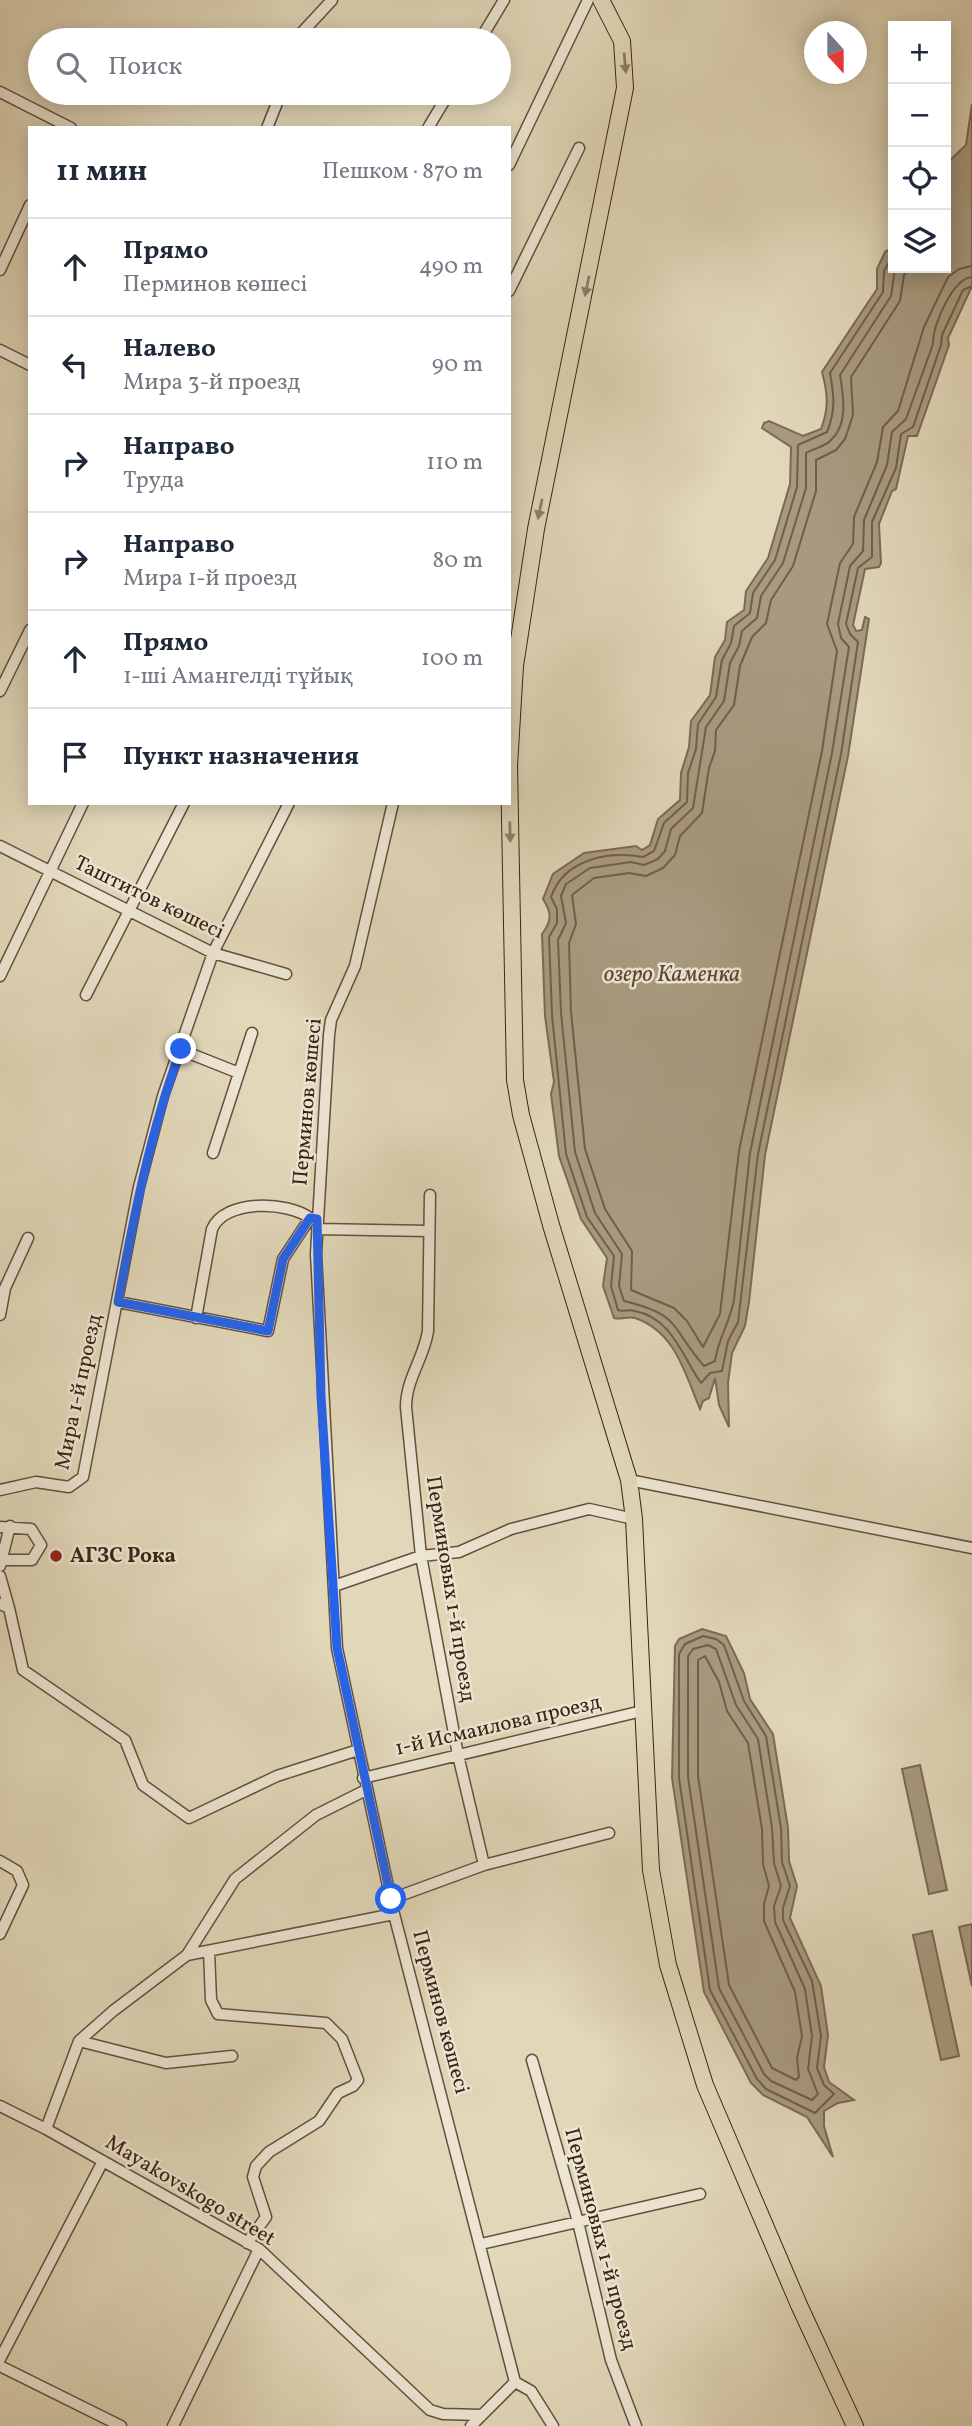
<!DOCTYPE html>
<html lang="ru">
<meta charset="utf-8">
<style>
:root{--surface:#fff;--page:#f6f6f7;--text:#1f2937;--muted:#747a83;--line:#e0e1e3}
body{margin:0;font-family:Vollkorn,serif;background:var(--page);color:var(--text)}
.controls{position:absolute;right:21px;top:21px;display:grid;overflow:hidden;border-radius:0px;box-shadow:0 4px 18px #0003}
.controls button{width:63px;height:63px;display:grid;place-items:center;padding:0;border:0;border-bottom:2px solid var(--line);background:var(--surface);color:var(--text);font:35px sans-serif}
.compass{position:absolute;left:804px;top:21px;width:63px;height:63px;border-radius:50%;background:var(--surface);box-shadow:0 4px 18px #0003;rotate:159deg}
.stop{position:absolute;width:21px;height:21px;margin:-16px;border:5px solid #2563eb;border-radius:50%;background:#fff}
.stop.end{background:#2563eb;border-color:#fff;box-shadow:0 2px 7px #0008}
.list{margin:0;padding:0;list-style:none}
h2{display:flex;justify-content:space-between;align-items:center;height:91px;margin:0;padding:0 28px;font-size:30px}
h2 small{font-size:23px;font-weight:400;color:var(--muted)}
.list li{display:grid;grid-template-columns:46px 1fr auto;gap:21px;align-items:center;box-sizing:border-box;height:98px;padding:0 28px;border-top:2px solid var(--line)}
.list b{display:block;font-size:26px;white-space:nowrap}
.list p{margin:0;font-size:23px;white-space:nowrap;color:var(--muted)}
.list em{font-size:23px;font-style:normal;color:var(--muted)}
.icon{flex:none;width:38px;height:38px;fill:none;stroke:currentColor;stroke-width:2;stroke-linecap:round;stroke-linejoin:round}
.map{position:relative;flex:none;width:972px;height:2426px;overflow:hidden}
.search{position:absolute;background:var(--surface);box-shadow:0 4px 18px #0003;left:28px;top:28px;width:483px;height:77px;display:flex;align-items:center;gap:18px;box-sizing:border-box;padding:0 24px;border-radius:38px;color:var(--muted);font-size:26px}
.panel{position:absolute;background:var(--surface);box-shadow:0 4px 18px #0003;left:28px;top:126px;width:483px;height:679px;border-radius:0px}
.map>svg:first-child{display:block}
.water{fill:#a89a80;stroke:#7c6a54;stroke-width:2}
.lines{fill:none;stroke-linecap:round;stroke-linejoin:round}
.shore{stroke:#715e49;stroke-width:2}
.minor-casing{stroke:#64503c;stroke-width:13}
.highway-casing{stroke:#3a2312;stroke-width:18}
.minor{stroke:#ece5d2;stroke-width:10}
.highway{stroke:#e1d7b9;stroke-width:16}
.oneway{fill:#8e7d66}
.route{stroke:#2563eb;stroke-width:9}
.poi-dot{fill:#8f2418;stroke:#ece5d2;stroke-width:2.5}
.labels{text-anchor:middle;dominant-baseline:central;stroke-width:5;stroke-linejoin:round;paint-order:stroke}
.street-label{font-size:21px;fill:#3a2312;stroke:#ece5d2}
.poi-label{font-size:21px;font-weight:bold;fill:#3a2312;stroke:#ece5d2;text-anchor:start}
.water-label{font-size:23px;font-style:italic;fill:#5b4733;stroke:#ece5d2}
</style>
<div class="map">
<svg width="972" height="2426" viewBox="0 0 972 2426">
<rect width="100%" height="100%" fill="#e1d7b9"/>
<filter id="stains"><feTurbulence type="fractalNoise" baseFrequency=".00286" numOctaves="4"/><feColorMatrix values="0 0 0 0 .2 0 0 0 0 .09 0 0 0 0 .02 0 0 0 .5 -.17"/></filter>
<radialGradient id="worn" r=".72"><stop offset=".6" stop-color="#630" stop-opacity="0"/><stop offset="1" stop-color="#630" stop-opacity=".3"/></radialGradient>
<path class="water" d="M972,104V286L948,338L949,345L917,436H908L896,489L892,491L879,524L881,563L879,567L865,569L853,625L856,631L862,630L865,617L869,619L848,756L765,1155L749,1302L745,1326L732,1353L728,1383L729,1427L719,1405L715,1378L709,1398L703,1401L700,1409C685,1374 676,1332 635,1318C628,1316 621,1320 614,1318L603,1286L607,1258L581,1219L559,1156L551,1094L554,1082L545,1016L542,934C552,921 552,913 543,899L553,874L584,853L636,846L642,850L650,845L658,819L680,800L681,773L689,747L691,721L710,695L715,657L725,640L727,622L744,610L746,591L768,558L790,484L791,447L762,428L764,423L769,421L803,436L821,429C829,408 828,394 822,372L877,289V269L885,252L893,247V268H946V164L966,145Z
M702,1629L726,1636L744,1673L750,1699L773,1734L788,1828L789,1861L797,1886L790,1918L821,1986L828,2035L824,2067L829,2082L854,2100L838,2103L824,2111V2126L833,2157L807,2117L763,2095L751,2083L704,1992L672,1778L675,1646L679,1639Z
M920,1765L947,1890L929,1894L902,1769Z
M972,1924V1986L959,1927Z
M932,1931L959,2056L941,2060L913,1935Z"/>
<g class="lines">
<path class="shore" d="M893,255L884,271L883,292L830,373C834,396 836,410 827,432L798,445L797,487L775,560L753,593L750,613L734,626L731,643L722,660L716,697L698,724L696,749L688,773L687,802L664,823L654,851L643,857C608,851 564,859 551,897L557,909V923L549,937L552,1015L566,1154L587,1217L614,1256L611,1286L618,1310C624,1312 629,1309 635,1311C672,1318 682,1356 701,1383L710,1373L722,1371L728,1341L738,1322L758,1154L841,754L858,642L850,634L846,624L858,568L872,557V522L896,468L901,434L913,427L941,345L942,335L963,290L972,286
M895,268L891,296L840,375C843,395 849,424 831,440C825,447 814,448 806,453V488L783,563L761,596L757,618L742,631L739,646L730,663L724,701L706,727L693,808L671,829L665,851L658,859L644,865L631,862L590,868L566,884L561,896L566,923L558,940L561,1013L575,1152L595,1213L622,1254L619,1286L624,1301C682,1315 669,1326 704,1366L715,1361C718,1339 730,1322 734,1300L750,1153L832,753L849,647L841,638L838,624L850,566L863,551L864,520L887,465L892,432L906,419L933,344C932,326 953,278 972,277
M909,268L904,275L900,301L851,377L853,415L845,439L836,450L816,460V491L793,566L771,600L766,623L752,637L740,666L734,705L716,730L715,751L709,768L702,813L680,836L675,855L663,868L646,876L629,873L594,878L572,895L576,924L569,943L571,1012L585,1149L605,1209L632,1251L631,1290L674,1308L687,1321L703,1347L720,1314L739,1151L822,751L837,651L827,624L840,563L853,544L854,517L877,462L883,427L898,411L924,327L948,277L959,269L972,266
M703,1636L716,1639L724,1645L744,1701L766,1736L781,1828L782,1862L790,1886L783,1908V1920L812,1981L821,2036L817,2068L824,2085L834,2094L815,2113L766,2089L757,2079L710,1990L679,1778V1654L685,1644Z
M708,1645L716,1649L736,1705L758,1739L772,1828L774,1863L781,1886L774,1906L775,1922L805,1989L812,2036L808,2069L818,2094L812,2100L771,2081L764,2074L719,1988L688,1777V1656L693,1649Z
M705,1656L719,1682L727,1711L748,1743L762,1829L763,1864L769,1886L764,1904V1921L795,1992L802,2036L797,2058L799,2077L796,2080L772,2068L729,1985L698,1776V1660Z"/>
<defs>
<path id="minor" d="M295,40L332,0
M480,40L504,0
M0,92L71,128
M267,128L281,93
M428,128L449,93
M509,165L588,0
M0,270L30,205
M509,291L579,148
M0,350L30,365
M0,691L30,630
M393,803L355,966L331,1020L329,1035L316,1254L337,1648L394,1914L515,2382L531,2391L553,2426
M0,846L213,953L286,974
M0,976L83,803
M86,995L184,803
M181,1050L239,1073
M213,1153L252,1033
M430,1195L428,1331C424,1358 406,1379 406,1407L421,1556L458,1755L484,1865
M317,1229L428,1231
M118,1302L268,1331L283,1259L310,1218L317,1219
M0,1315L5,1288L28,1238
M196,1318L212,1229C225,1199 287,1201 310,1218
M629,1480L972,1548
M0,1490L36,1482L69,1487L83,1477L139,1187L163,1096L213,953L289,803
M0,1527L31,1529L41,1545L32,1560H0
M0,1566L10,1526
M0,1576L9,1608
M334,1586L421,1556L459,1552L511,1529L589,1509L634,1519
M0,1604L9,1608L23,1670L125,1740L143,1785L189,1818L277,1776L358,1750
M363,1778L642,1711
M0,1861L17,1871L23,1885L0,1934
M391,1899L484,1865L609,1833
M209,1951L211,2000L218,2014L326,2023L342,2039L358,2080L353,2086L338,2093L319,2121L269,2152L256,2166L253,2177L266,2217L247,2243
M187,1955L235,1879L316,1815L366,1790
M79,2041L166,2063L232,2056
M532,2060L578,2222L611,2360L636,2426
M0,2106L46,2129L259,2249L430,2410L443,2414L481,2415
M46,2129L79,2041L113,2011L187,1955L394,1914
M481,2244L700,2194
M0,2359L103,2161
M0,2366L121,2426
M173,2426L259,2249
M471,2426L515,2382"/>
<path id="highway" d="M601,0L622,41L625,88L536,529L515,666L509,766L515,1080L521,1115L551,1225L629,1480L634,1519L651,1870L668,1965L705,2085L799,2305L855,2426"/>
</defs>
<use href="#minor" class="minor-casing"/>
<use href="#highway" class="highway-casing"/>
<use href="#minor" class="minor"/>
<use href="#highway" class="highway"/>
</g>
<defs><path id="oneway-solid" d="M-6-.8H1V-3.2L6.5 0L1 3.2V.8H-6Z" transform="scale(1.75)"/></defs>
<g class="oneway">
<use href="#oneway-solid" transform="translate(625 63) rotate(85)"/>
<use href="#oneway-solid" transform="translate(587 286) rotate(102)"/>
<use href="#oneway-solid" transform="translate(540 509) rotate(102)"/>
<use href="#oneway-solid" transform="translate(510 832) rotate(89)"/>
</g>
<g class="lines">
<path class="route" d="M181,1049C150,1132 134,1216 118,1302L268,1331L283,1259L310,1218L317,1219L321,1396L337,1648L391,1899"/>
</g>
<circle class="poi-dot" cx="56" cy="1556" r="7"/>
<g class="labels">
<g class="street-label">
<text transform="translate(149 898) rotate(26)">Таштитов көшесі</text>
<text transform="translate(308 1102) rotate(-85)">Перминов көшесі</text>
<text transform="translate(79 1392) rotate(-78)">Мира 1-й проезд</text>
<text transform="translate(450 1589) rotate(81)">Перминовых 1-й проезд</text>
<text transform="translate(498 1726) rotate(-13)">1-й Исмаилова проезд</text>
<text transform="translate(440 2012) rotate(75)">Перминов көшесі</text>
<text transform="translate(190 2191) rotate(31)">Mayakovskogo street</text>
<text transform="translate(600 2239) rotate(75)">Перминовых 1-й проезд</text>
</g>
<g class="poi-label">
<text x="70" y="1556">АГЗС Рока</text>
</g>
<g class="water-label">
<text x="672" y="975">озеро Каменка</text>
</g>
</g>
<rect width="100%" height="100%" filter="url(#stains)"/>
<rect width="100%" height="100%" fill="url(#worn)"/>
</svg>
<div class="controls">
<button>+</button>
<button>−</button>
<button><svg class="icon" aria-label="locate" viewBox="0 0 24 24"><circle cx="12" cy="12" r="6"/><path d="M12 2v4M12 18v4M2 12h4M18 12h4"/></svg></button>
<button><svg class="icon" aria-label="layers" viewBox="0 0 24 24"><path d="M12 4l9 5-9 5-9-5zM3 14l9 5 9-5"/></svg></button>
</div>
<svg class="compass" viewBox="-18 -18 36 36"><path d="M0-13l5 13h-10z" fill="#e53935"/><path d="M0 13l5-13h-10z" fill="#747a83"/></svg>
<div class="stop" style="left:391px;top:1899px"></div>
<div class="stop end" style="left:181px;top:1049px"></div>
<div class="search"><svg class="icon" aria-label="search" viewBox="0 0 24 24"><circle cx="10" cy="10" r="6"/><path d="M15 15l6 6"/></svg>Поиск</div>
<section class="panel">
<h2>11 мин<small>Пешком · 870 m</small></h2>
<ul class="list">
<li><svg class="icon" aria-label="ahead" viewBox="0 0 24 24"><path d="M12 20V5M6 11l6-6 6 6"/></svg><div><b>Прямо</b><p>Перминов көшесі</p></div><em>490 m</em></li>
<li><svg class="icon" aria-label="left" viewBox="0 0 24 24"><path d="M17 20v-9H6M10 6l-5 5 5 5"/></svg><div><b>Налево</b><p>Мира 3-й проезд</p></div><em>90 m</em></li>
<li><svg class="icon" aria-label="right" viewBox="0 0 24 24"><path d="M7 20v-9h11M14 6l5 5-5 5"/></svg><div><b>Направо</b><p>Труда</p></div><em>110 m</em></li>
<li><svg class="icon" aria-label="right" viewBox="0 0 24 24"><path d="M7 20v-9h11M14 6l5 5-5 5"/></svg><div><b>Направо</b><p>Мира 1-й проезд</p></div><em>80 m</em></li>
<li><svg class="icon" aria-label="ahead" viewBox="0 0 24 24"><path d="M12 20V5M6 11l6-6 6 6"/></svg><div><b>Прямо</b><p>1-ші Амангелді тұйық</p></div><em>100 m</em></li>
<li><svg class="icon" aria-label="arrive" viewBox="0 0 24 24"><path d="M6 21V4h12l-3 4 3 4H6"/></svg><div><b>Пункт назначения</b></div></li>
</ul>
</section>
</div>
